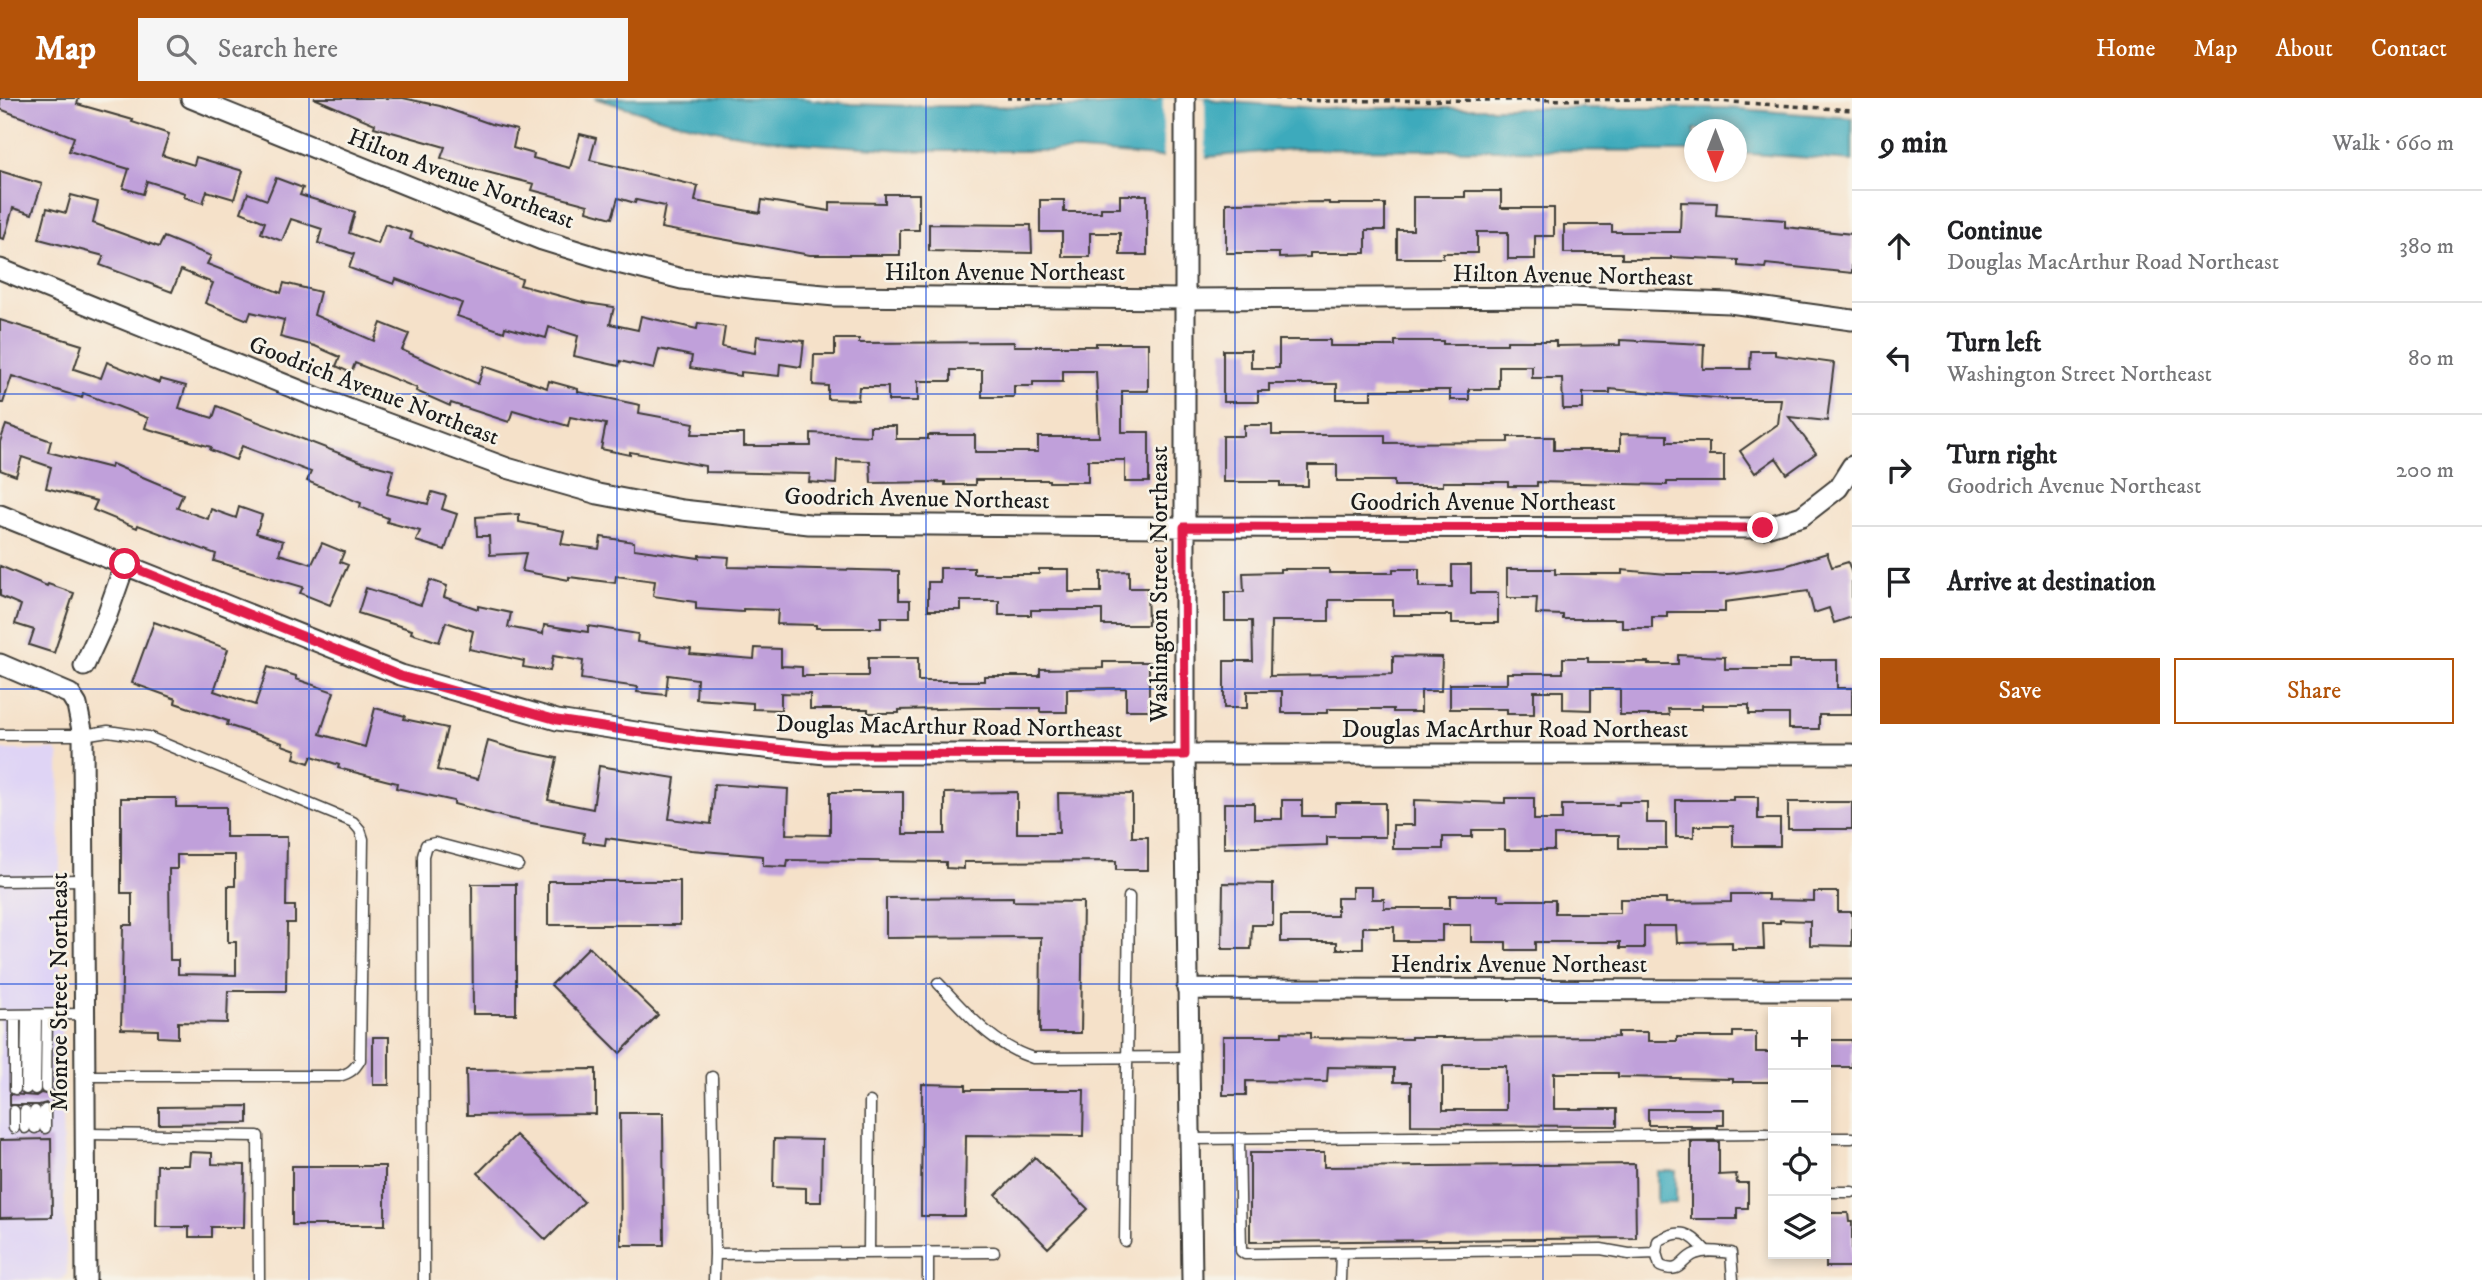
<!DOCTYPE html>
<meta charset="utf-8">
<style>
:root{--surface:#fff;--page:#f6f6f6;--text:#202124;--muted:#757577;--line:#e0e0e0;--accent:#b45309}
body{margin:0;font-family:"IM FELL DW Pica",serif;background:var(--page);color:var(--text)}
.controls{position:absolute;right:21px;bottom:21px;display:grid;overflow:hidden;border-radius:0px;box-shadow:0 4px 10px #0003}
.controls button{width:63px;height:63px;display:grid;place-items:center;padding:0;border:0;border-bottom:2px solid var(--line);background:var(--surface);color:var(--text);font:35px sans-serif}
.compass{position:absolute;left:1684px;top:21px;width:63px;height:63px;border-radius:50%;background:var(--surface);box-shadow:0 4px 10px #0003;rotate:180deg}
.stop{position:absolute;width:21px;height:21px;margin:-16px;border:5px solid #e11d48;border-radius:50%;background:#fff}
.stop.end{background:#e11d48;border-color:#fff;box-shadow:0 2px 7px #0008}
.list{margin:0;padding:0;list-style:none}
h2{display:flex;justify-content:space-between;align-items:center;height:91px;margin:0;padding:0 28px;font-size:30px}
h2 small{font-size:23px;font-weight:400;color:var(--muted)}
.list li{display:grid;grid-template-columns:46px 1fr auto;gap:21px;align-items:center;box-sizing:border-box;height:112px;padding:0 28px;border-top:2px solid var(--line)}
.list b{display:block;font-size:26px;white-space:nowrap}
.list p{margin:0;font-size:23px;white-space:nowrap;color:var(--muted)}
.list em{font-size:23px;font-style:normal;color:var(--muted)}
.actions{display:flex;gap:14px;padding:21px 28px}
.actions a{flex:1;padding:16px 0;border:2px solid var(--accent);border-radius:0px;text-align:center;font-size:24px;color:var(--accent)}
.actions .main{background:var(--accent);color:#fff}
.icon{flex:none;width:38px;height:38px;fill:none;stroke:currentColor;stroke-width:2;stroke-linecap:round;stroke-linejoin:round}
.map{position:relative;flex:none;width:1852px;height:1182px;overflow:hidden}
header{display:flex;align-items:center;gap:42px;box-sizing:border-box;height:98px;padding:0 35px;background:var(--accent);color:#fff}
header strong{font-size:33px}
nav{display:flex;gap:38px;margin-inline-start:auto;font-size:24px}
.search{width:490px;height:63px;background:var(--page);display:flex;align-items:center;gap:18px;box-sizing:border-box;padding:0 24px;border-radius:0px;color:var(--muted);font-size:26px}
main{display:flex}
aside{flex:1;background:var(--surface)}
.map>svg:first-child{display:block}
.built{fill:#dfd4f5}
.water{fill:#3daabc;stroke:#2c636c;stroke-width:2}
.pier{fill:#f5e1c9}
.building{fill:#c0a0da;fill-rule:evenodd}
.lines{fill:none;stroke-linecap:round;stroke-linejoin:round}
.service-casing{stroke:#3d3a36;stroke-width:13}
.minor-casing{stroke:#3d3a36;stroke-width:23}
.path{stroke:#3d3a36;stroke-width:3.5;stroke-dasharray:5 5;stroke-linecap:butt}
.service{stroke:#fff;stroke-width:10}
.minor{stroke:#fff;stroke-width:19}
.route{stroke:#e11d48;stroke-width:9}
.grid{fill:none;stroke:#1d4ed8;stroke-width:2;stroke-opacity:0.55}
.labels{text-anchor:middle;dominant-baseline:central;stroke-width:5;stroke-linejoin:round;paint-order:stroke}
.street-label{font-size:24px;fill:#1c1c1c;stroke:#f7f3e8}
</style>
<header>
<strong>Map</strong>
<div class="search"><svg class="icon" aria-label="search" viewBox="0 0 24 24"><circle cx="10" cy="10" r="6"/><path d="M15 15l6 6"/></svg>Search here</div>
<nav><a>Home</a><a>Map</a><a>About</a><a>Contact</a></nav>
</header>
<main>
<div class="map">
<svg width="1852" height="1182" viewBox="0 0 1852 1182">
<rect width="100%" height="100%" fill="#f7f3e8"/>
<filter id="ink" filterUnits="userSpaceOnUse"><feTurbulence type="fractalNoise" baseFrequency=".0143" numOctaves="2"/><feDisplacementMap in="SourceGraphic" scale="14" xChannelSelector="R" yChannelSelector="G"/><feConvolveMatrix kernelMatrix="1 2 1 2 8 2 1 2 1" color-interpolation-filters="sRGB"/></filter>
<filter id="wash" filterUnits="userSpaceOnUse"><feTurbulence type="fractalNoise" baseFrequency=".00686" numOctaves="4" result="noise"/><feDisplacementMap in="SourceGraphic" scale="28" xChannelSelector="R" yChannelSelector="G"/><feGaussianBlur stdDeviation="1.57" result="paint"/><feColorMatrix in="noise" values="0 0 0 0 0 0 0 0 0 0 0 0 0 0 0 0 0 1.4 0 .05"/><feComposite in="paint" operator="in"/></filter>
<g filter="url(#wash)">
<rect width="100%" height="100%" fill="#f5e1c9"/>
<path class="built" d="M0,652H55L59,657L62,1018L67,1176L61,1182H0Z"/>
<path class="water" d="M594,0H796L852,6L911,8L1079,9L1155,3L1160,0H1209L1215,3L1316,10H1728L1852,20V63L1737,55L1736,32H1694V53L1293,51L1207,59H1158L1081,53H921L788,44L725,34L669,22Z
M1657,1073H1676V1105H1657Z"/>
<path class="pier" d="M1163,0H1205L1206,62L1163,63Z"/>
<g id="blocks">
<path class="building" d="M0,0H79L77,6L133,22L132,24L169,36L162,57L194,67L196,59L243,73L234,101L207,93L203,105L184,99L185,95L147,83L143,96L123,90L129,71L69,53L74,39L0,11Z
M314,0H403L440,8L491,26L517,32L513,50L534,56L533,60L570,70L580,36L596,40L590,62L698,88L695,103L760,115L762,102L830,113V104L885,105V96H919V132H900V157H810L661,130L665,108L636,102L635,105L618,100L612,120L587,113L588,107L532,92L534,86L471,70L441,60L445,49L374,29L375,26Z
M0,73L42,86L32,116L13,110L4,141L0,140Z
M276,80L303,90L300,97L355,114L349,135L378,146L385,126L412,135L410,141L522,181L520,187L586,205L614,209L610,226L638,232L641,218L697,231L698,225L725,229L722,249L755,255L757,238L804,243L801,269L780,266L779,278L741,274V278L690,270L692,258L659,251L654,271L620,263L619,268L574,258L578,238L549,229L546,240L505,229L504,234L457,218L462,205L396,181L394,186L349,170L354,156L318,145L322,131L291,121L282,143L261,135L265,124L241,114L248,95L267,102Z
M1465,93H1501V110H1554V138H1535V161H1508V134H1477V155H1443V160H1397V132H1413V99H1465Z
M71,97L98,104L93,125L159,149L164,139L211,158L207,166L281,195L284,185L320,194L314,217L374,243L381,225L409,236L402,252L478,286L484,268L547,290L549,283L578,291V294L640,307L639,315L694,325L692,336H744V348H811V335L870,338V328H896V341H928V337H975V354H1038V339H1099L1096,273H1063V284H1033V288H1014V299H982V272H951V283H918V303H888V289H859L858,302L828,301V288L813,287L814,257H835V241H859V245L1014,244V248H1096V245H1148V293H1122V334H1149V384H1125V362H1088V384H1049V382H975V387H945V384L871,385L870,363L837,362L836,386L809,384L810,376L705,374V368L630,354V357L601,351L606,326L570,319L568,328L513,312L509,324L451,305L450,308L416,293L417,290L355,265L351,275L336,268L340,259L315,248L280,239L284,222L251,214L248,222L205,205L213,185L181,172L172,194L100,167L104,158L39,141L47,110L66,115Z
M1120,97H1147V157H1120V135H1090V159H1062V134H1040V102H1064V114H1101V110H1120Z
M1329,104V106H1385V132H1366V155H1310V159L1279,160V155H1226V105Z
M1681,104L1717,105L1716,117L1785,122V129L1852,136V175L1766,166L1765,170L1738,168V162L1671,159V161H1622V155H1564V127H1612V134H1680Z
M929,126L1031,127L1032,155L929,153Z
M0,222L82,247L74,271L101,280L107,264L159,285L160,281L186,288L179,310L213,320L217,308L362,364L393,372L387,396L428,406L432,394L446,398L442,411L457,416L445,452L416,443L420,433L387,424L388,420L360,409L361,405L307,383L311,374L242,348L236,362L210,352L211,349L145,330L148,320L83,295L82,300L12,278L3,305H0Z
M1279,242H1330V248H1395V243H1443V246H1507V243H1556V248L1620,247V242L1704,246L1703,271H1750L1751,253H1775V257L1834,265L1827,323L1789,319L1816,355L1787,376L1776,360L1755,375L1740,353L1778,326L1781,301H1727L1610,291V295H1583V311H1563L1562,280H1532V268H1499V291H1469V302H1450V292H1371V301H1337V286H1269V293H1258V304H1223V252H1251V270H1279Z
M6,327L51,343L48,354L111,370L112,366L183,396L177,410L208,421L211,411L236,420L239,409L262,417L256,435L283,443L279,456L312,466L322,445L344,454L340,464L348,467L330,507L300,495L303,489L214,463L216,456L138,427L137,430L93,412L97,403L46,390L51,369L22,359L16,378L0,372V344Z
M1244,327H1272V337H1385V345L1508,344V339H1554V352H1620V336L1667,337V344H1709V357H1724V384H1667V387L1537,384V388H1508V384H1443V388H1394V383H1337V367H1308V388H1280V384H1223V338H1244Z
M519,416V424L564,433L561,446L599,451L601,439L634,444V451L699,460V457L729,459L728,469L899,473V502H910V519H881V530H816V527L777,526L778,512L743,511V514L696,511V504L653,498L655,483L616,478L615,485L569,479V482L522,473L526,455L490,457L489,438H477L476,419Z
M1827,455L1832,469L1848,464L1852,476V519L1834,525L1829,510L1814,515L1808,493L1725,504V514H1667V519H1652V530H1622V521H1563V517L1536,516L1537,500H1507V471H1555V476H1622V472L1667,476H1727L1785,468Z
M1452,467H1471V495H1498V525H1452V517H1393V502H1329V523H1271L1270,578L1393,576V558L1442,559L1441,593H1421V614H1393V611H1327V615H1282V593H1247V610H1224V563H1253L1252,523H1225V494H1244L1243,475L1280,474V471H1329V475H1393V471H1419V489H1452Z
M0,468L47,488L48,486L74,495L54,555L29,547L34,532L15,526L21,507L0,498Z
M940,470H974V476H1039V471H1069V494H1101V474L1129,473V490H1147L1148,527H1102V512H1031V517H999V503H961V512H928V484H940Z
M430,482L447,488L444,499L478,511V508L511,515L508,529L543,536L544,527L588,534V528L638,536L637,544L691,551L690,556L754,561L755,550L781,551V568L802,569V578H868V560H918V583H984V578H1040V571L1103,570V564H1149V612H1126V590L1067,591V614H1040V610H975L899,612V615H868V611H810V596L781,595V612L753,611V605L696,601L697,581L668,577L666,597L637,594L638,589L581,581L583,563L553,558L550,573L523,569L524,563L469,551L473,533L446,524L439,544L411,535L412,532L358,515L366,490L421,507Z
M154,524L228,551L214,593L255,607L268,569L296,578V581L334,594L320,636L365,649L375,610L405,618L404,621L447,630L437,672L478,681L488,643L518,652L557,660L548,702L593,711L599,668L675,680L669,721L711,726L714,686L788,691L786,736L830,737V694H903V736H945V695L1017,694V735H1059L1058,695L1132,696V739H1148V772H1116V763L964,764V771L946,770V764L788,762L787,769L763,768V758L691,752L606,740L605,747L583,744L584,735L511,721L454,706V703L396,690L397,685L338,670L339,667L312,658L309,665L294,660L296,652L282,647L283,645L227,627L228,623L175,605L176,601L132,585Z
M1678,557L1725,559V571H1789V562H1837V590H1852V617H1819V631H1789V616H1749V607H1702V611H1668L1669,617H1620V591H1591V612L1563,611V593H1534V616H1507V611H1450V586H1507V575H1563V560H1588V564H1648V566H1678Z
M1733,699H1758V721H1780V748H1733V728H1694V739H1676V702H1733Z
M121,700H176V709H226V739H287L286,808H295V825H287L286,893H228L227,925L178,924V940L158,939V932L121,931L123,827H132V795H121ZM177,757H235V788H228V844H236V877L178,876V862H170L169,771H177Z
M1505,700H1534V722H1562V707H1619V704H1647V725H1666V750H1619V737H1554V752H1505V732H1472V739H1443V751H1393V727H1414V702L1505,705Z
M1282,702H1302V718H1335V705H1385V739H1327V747L1224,750V705H1254V721H1282Z
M1788,704H1852V731H1788Z
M548,783H680V827H548Z
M1223,785L1273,786V827H1252L1251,851H1222Z
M472,786H516V916H473Z
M1352,789H1372V801H1384V810H1450V797H1498V802H1555V815H1620V801H1666V805L1731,804V796H1768V802L1814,803V794H1838V814H1852V848L1810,847V823L1780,822V825H1763L1764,851H1732V844L1677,845L1676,828H1644V850H1620V844H1535V852H1506V844H1471V827H1442V843H1394V829H1363V851H1337V844H1281V818H1337V800H1352Z
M1013,799V803L1083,804L1081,935H1040L1041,839L886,840V800Z
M589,849L658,917L620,955L551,887Z
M1282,934L1310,935V940L1411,941V939H1443V940L1618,939V934H1648V943H1677V939H1733V934H1756V954H1773V984H1733V981L1618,979V975H1554V1011H1617V1028L1411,1027V984H1394V970L1328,969L1327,984L1246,983V997H1223V938H1282ZM1443,968H1506V1012H1443Z
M373,939H389V987H373Z
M1826,942H1852V969H1826Z
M596,971V1016L467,1017L466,972Z
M922,986L966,987V992H1084L1083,1038L966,1037L965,1118H921Z
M53,993L52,1011L46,1005L39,1007H10V996L36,998L41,995L49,997Z
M248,1008V1025L159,1026V1009Z
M1648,1011H1724V1027H1718V1029H1691V1027H1648Z
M620,1015H663L664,1147H621Z
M516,1037L584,1104L546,1142L478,1075Z
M51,1041L52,1119L0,1120V1042Z
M774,1041L822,1042L821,1104H806V1090L773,1089Z
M1691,1044H1719V1077L1736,1076L1737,1085H1748V1110H1737V1121H1691Z
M190,1054L212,1055V1066L245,1067L244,1129H211V1139H189V1129H156L157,1067H189Z
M1250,1055H1324V1069L1635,1066L1636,1140L1250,1144Z
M1035,1059L1088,1111L1048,1150L996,1097Z
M292,1068H385V1127H292Z
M1826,1115H1848L1849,1124H1852V1169H1826Z"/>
</g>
</g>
<g filter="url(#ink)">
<use href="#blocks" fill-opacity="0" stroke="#3d3a36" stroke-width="2"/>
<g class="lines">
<defs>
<path id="service" d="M0,637H83L108,633L148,639L353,724L360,732L363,741L360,962C354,972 350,975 339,978H86
M0,783L84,782
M938,885C967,915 992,947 1033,960L1188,959
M0,917L85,916
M712,979L715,1156
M46,990L47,917
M15,991V917
M26,991L27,917
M35,991L36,917
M45,1012V1030
M14,1013V1030
M25,1013V1030
M35,1013V1030
M86,1036L258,1038L259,1182
M1239,1040L1241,1153L1245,1156L1601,1151L1629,1156L1656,1155
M1826,1040H1852
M1189,1041L1767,1036
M1826,1094H1852
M1125,1143L1129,799
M1706,1153C1690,1134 1681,1130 1658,1143L1656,1155L1660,1168C1682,1177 1680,1162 1695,1156C1706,1151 1720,1154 1731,1155L1733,1182
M928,1154V1182
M869,1155L870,1004
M424,1182L423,758L426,747L435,745L518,767
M714,1182L715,1156L994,1154
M1340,1182L1341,1155"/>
<path id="minor" d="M191,0L542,142L610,163L682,181L758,191L835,198L1186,201L1569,199L1730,205L1852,222
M1185,0V657L1192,1182
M0,171L316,299L507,370L598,396L682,412L809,426L1167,429L1763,430L1802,418L1838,390L1852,368
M0,417L401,577L557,622L695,643L826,656H1852
M0,566L70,596L77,607L83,637L86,1182
M84,568L106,520L125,466
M1187,891L1852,892"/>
</defs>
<use href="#service" class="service-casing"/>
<use href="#minor" class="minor-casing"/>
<path class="path" d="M1007,0H1065
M1275,0L1323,3L1686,1L1852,12"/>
<use href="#service" class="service"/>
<use href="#minor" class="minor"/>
</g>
</g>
<g class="lines" filter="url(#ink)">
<path class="route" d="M125,466L401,578L557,622L695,643L825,656L1185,657L1184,429L1763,430"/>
</g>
<path class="grid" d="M309,0V1182M617,0V1182M926,0V1182M1235,0V1182M1543,0V1182M0,296H1852M0,591H1852M0,886H1852"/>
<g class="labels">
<g class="street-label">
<text transform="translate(461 81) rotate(21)">Hilton Avenue Northeast</text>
<text x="1005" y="175">Hilton Avenue Northeast</text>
<text transform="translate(1573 178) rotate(1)">Hilton Avenue Northeast</text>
<text transform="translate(374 293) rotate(21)">Goodrich Avenue Northeast</text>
<text transform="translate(917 401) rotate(1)">Goodrich Avenue Northeast</text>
<text x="1483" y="405">Goodrich Avenue Northeast</text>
<text transform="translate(1160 486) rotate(-90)">Washington Street Northeast</text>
<text transform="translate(949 629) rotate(1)">Douglas MacArthur Road Northeast</text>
<text x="1515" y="632">Douglas MacArthur Road Northeast</text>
<text x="1519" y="867">Hendrix Avenue Northeast</text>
<text transform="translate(60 894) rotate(-90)">Monroe Street Northeast</text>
</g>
</g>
</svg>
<div class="controls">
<button>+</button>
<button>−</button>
<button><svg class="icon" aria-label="locate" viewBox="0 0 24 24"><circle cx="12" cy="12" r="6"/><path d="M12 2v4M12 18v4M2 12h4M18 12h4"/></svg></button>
<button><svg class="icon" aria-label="layers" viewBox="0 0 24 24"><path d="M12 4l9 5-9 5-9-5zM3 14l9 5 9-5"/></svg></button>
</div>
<svg class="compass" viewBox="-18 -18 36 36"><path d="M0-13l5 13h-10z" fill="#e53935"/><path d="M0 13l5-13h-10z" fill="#757577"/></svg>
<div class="stop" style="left:125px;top:466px"></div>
<div class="stop end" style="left:1763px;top:430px"></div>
</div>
<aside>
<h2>9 min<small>Walk · 660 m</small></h2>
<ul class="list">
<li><svg class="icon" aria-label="ahead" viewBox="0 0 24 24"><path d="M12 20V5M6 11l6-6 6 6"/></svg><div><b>Continue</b><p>Douglas MacArthur Road Northeast</p></div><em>380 m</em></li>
<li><svg class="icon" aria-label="left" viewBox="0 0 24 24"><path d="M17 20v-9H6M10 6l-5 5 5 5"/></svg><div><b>Turn left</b><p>Washington Street Northeast</p></div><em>80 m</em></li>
<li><svg class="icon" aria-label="right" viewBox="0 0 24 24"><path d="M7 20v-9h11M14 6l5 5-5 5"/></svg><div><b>Turn right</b><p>Goodrich Avenue Northeast</p></div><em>200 m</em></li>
<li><svg class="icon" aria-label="arrive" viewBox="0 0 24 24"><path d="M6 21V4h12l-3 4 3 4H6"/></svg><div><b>Arrive at destination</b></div></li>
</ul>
<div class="actions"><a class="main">Save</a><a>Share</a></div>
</aside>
</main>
